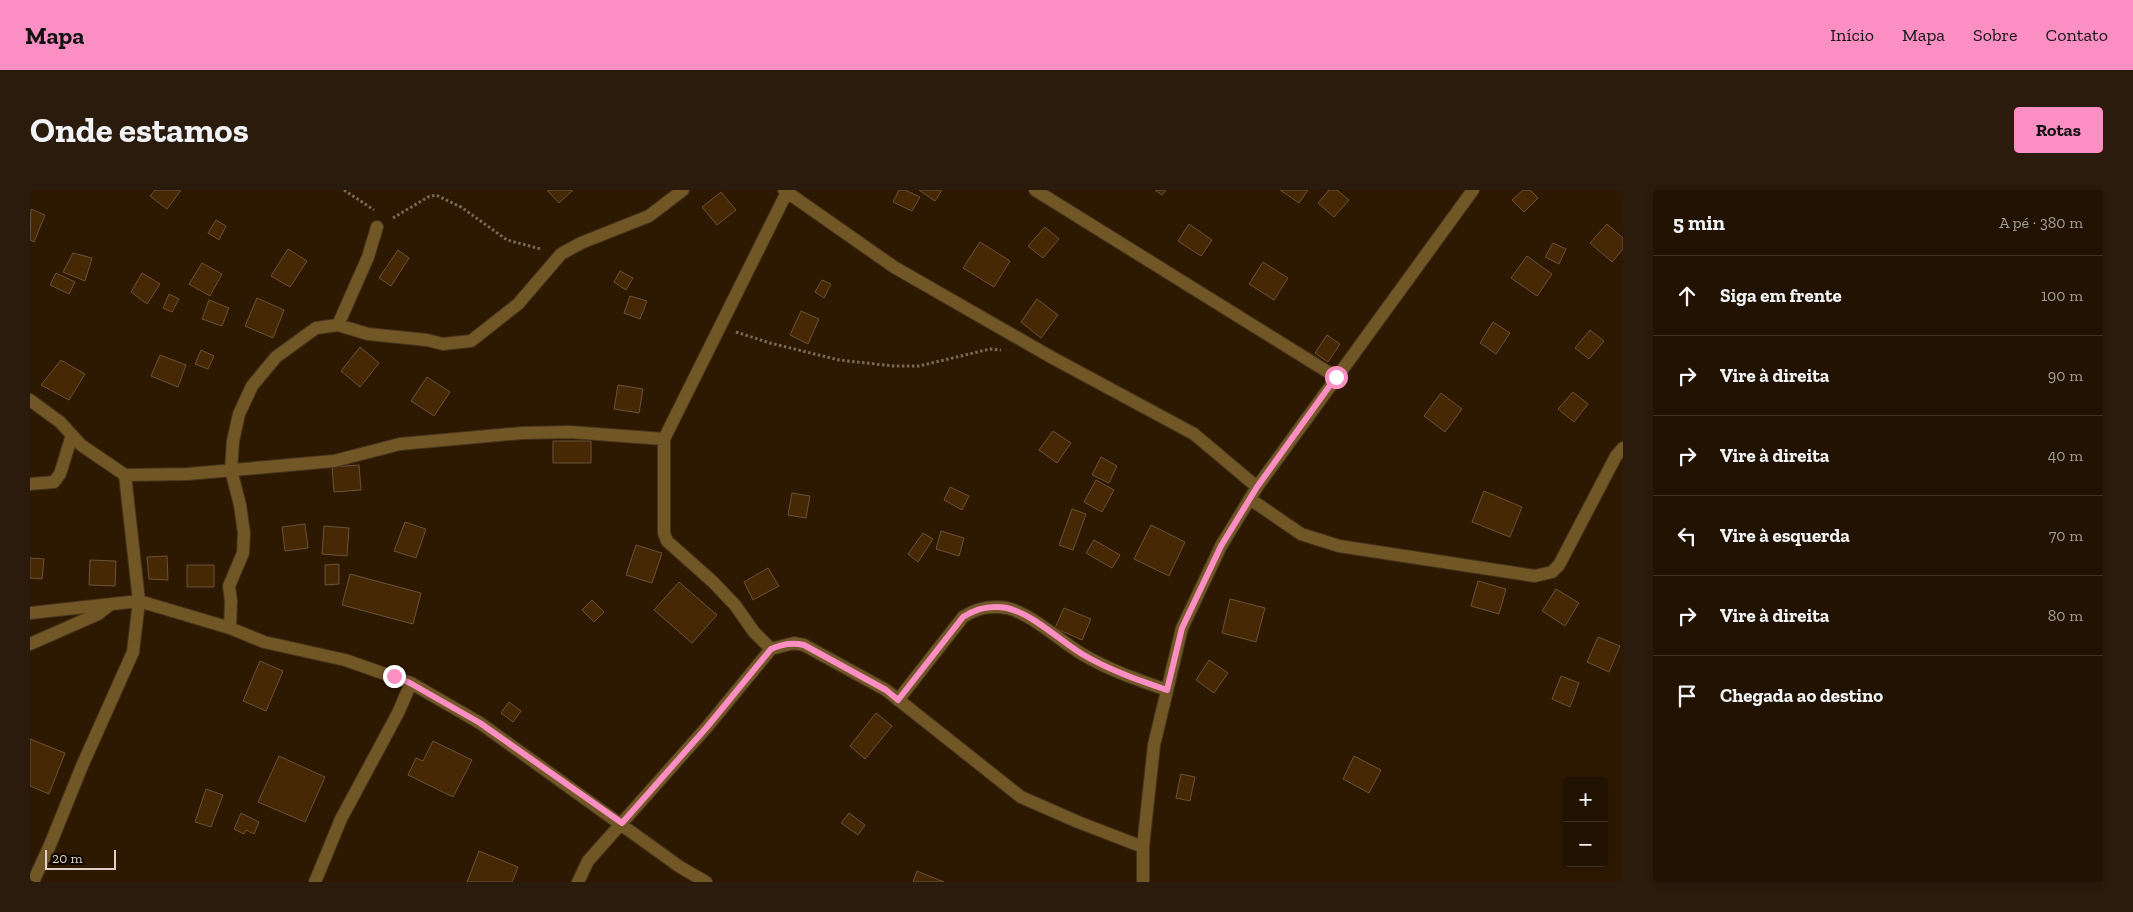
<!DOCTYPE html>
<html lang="pt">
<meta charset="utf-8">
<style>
:root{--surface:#221202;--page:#2a1b0c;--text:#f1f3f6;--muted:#a29e99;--line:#3f3224;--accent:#fb8fc4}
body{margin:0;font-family:"Zilla Slab",serif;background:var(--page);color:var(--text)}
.controls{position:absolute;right:15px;bottom:15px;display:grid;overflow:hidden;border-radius:5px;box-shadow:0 2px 8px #0003}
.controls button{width:45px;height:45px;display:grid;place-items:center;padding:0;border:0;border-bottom:1px solid var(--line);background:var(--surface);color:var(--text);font:25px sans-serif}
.scale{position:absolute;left:15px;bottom:12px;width:71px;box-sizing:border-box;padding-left:5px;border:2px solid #dfd0c3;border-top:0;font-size:14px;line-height:18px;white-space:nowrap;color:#dfd0c3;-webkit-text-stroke:4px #0f0601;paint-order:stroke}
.stop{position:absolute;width:15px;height:15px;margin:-11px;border:4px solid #fb8fc4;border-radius:50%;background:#fff}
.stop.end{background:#fb8fc4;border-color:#fff;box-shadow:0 1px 5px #0008}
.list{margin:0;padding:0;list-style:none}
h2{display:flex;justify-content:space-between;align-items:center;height:65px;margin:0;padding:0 20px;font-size:21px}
h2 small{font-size:16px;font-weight:400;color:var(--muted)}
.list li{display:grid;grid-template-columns:32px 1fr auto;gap:15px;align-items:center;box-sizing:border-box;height:80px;padding:0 20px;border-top:1px solid var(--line)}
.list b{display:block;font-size:19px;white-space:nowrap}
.list em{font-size:16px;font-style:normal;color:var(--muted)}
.icon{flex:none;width:28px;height:28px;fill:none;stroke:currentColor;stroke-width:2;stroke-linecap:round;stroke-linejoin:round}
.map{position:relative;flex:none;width:1593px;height:692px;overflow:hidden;border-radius:5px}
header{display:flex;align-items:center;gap:30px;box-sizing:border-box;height:70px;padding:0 25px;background:var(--accent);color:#111}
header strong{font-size:24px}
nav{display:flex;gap:28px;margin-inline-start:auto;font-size:18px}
.intro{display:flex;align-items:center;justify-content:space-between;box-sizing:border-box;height:120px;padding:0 30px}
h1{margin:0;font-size:35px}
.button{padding:12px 22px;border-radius:5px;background:var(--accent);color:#111;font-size:18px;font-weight:700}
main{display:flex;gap:30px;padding:0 30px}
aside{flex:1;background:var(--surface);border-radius:5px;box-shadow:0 2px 8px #0003}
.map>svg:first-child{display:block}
.building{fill:#462805;stroke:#6b523a}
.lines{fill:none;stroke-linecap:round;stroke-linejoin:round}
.street-casing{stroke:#46321d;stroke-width:14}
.path{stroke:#7b6957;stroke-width:3;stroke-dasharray:2.5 2.5;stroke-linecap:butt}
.street{stroke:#715725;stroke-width:12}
.route{stroke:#fb8fc4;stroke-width:6}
</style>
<header>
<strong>Mapa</strong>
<nav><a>Início</a><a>Mapa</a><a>Sobre</a><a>Contato</a></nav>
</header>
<div class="intro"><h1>Onde estamos</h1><a class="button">Rotas</a></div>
<main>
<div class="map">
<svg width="1593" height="692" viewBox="0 0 1593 692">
<rect width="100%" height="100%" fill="#2d1802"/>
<path class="building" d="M125,0H151L137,19L120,6Z
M517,0H543L529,13Z
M869,0H875L890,7L882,21L863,12Z
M889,0H912L905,11Z
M1125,0H1136L1132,5Z
M1250,0H1278L1269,13Z
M1299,0H1307L1319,10L1304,27L1288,13Z
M1493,0H1500L1508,8L1494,22L1482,10Z
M691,2L706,20L687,35L672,17Z
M1,19L15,25L4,52L0,50Z
M186,30L196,36L189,50L178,43Z
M1159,34L1182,50L1171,66L1148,51Z
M1577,34L1593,48V59L1582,72L1560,53Z
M1015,37L1029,49L1013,68L998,56Z
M950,52L980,71L964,97L933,78Z
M1523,53L1536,59L1529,74L1515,67Z
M258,59L277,71L260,97L241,86Z
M368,60L379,68L361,96L349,88Z
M43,63L62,68L55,91L33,82Z
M1497,66L1522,84L1507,106L1481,88Z
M1233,72L1258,88L1244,110L1219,94Z
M172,73L192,84L180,106L159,94Z
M590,81L603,88L596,100L584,92Z
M26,83L45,92L39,104L20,95Z
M112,83L130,94L117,114L101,102Z
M792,90L801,94L794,108L785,102Z
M139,104L149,109L142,122L133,118Z
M600,106L617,111L610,129L594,123Z
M227,108L254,120L243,148L215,136Z
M1007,109L1028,125L1011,148L991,132Z
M179,110L199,118L192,136L172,129Z
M771,121L789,129L778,154L760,145Z
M1463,132L1480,143L1466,164L1450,153Z
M1560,140L1574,151L1559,169L1545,158Z
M1297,145L1310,154L1298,172L1285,163Z
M330,157L349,173L330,197L311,181Z
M171,160L184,166L178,179L165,174Z
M130,165L156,175L148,197L121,186Z
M31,170L55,184L39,210L11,195Z
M397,187L420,202L404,226L381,211Z
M588,195L613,199L609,223L584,219Z
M1543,202L1558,214L1544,232L1528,219Z
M1411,203L1432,219L1415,242L1394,226Z
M1023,241L1041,253L1027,273L1009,260Z
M523,251H561V273H523Z
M1071,267L1087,276L1079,293L1062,285Z
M329,275L331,300L304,302L302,277Z
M1066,290L1084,300L1072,322L1054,312Z
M920,297L939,306L932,320L914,310Z
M1454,301L1492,317L1480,347L1442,332Z
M762,303L780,306L776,328L758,325Z
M1042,319L1056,324L1043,360L1029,355Z
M375,332L396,339L386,368L364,361Z
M275,334L278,358L255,361L252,337Z
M1121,335L1155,352L1139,386L1104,369Z
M294,336L319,338L317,366L292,364Z
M911,341L934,348L929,366L906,359Z
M893,343L903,349L888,372L878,364Z
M1064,350L1090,365L1082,378L1056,363Z
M606,355L632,363L622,393L596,385Z
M137,366L138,390L119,389L117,367Z
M0,368L14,369L12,389L0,388Z
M60,370L86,371L85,396L59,395Z
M309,374V394L295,395V375Z
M157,375H184V397H157Z
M738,378L749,396L723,410L714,392Z
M320,384L391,403L383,434L312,415Z
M1448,391L1476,399L1469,424L1441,416Z
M649,392L687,425L662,453L624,420Z
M1526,399L1549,413L1535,436L1512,421Z
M1200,409L1235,418L1226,452L1192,443Z
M562,410L574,422L564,432L552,420Z
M1034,418L1061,429L1052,450L1025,438Z
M1568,447L1590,456L1579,482L1557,472Z
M1179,470L1198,483L1184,503L1166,490Z
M230,471L253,481L236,521L213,511Z
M1531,486L1549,493L1540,517L1522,509Z
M479,512L491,521L483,532L471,523Z
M846,523L862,536L835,569L820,556Z
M0,549L35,563L19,604L0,596Z
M403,551L442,570L423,607L378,585L386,568L393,571Z
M249,566L295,587L275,632L228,612Z
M1324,566L1351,580L1339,603L1313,589Z
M1151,584L1165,587L1160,611L1146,608Z
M176,599L193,605L181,637L165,632Z
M211,623L229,632L224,644L216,640L214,644L204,639Z
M819,623L835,635L828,645L811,633Z
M449,661L488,677L482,692H437Z
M887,681L914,692H883Z"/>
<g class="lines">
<defs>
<path id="street" d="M754,0L864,77L1021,167L1164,244L1227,297
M1005,0L1306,187
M308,135L338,67L347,37
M0,210L30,232L51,255L95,285L158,284L304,271L370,254L492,243L540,242L634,249
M0,294L24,292L30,284L42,245
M1220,309L1271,344L1309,356L1505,386L1522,382L1529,375L1586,266L1593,258
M0,423L109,411L200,438L234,452L315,470L381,493L450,533L650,677L676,692
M200,438L201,411L199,396L213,363L214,343L210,315L201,280L203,251L209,224L222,196L246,167L286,138L308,135L338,144L397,150L413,154L441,151L488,114L531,64L551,53L619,26L653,0
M0,454L68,424L81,414
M741,459L724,442L705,415L683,392L637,351L634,343V249L757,2
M868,510L933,427C947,418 960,415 977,418C1002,424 1030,451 1052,464C1079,480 1108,490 1137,500
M3,692L20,655L52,576L103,462L109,411L95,285
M285,692L311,629L368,523L381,493
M548,692L558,671L677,537L741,459L764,453L774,455L856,500L991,607L1048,632L1113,657
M1113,692V657L1124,555L1152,438L1191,356L1227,297L1443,0"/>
</defs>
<use href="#street" class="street-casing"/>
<path class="path" d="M314,0L344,20
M363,28L398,7L406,5L431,17L477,50L511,59
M706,142L740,153L809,170L864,176H889L960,159L971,160"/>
<use href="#street" class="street"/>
</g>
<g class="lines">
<path class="route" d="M364,486L380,493L450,533L592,633L677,537L741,459C752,454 762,452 774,455L856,500L868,510L933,427C947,418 960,415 977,418C1003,424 1030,451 1052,464C1079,480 1108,490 1137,500L1152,438L1191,356L1227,297L1306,187"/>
</g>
</svg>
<div class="controls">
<button>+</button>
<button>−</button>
</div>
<div class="scale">20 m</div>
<div class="stop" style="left:1306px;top:187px"></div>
<div class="stop end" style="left:364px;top:486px"></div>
</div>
<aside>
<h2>5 min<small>A pé · 380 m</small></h2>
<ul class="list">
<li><svg class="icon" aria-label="ahead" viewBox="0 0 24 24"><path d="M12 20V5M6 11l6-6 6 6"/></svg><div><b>Siga em frente</b></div><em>100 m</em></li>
<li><svg class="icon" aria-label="right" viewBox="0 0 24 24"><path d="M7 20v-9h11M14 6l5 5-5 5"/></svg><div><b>Vire à direita</b></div><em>90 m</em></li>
<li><svg class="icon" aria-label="right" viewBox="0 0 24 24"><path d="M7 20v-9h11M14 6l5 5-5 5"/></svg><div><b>Vire à direita</b></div><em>40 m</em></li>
<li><svg class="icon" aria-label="left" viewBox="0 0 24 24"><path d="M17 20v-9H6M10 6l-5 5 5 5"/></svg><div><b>Vire à esquerda</b></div><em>70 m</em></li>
<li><svg class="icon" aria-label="right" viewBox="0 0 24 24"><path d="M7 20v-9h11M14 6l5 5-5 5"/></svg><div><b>Vire à direita</b></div><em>80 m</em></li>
<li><svg class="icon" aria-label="arrive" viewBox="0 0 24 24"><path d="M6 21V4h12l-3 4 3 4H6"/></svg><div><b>Chegada ao destino</b></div></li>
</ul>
</aside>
</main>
